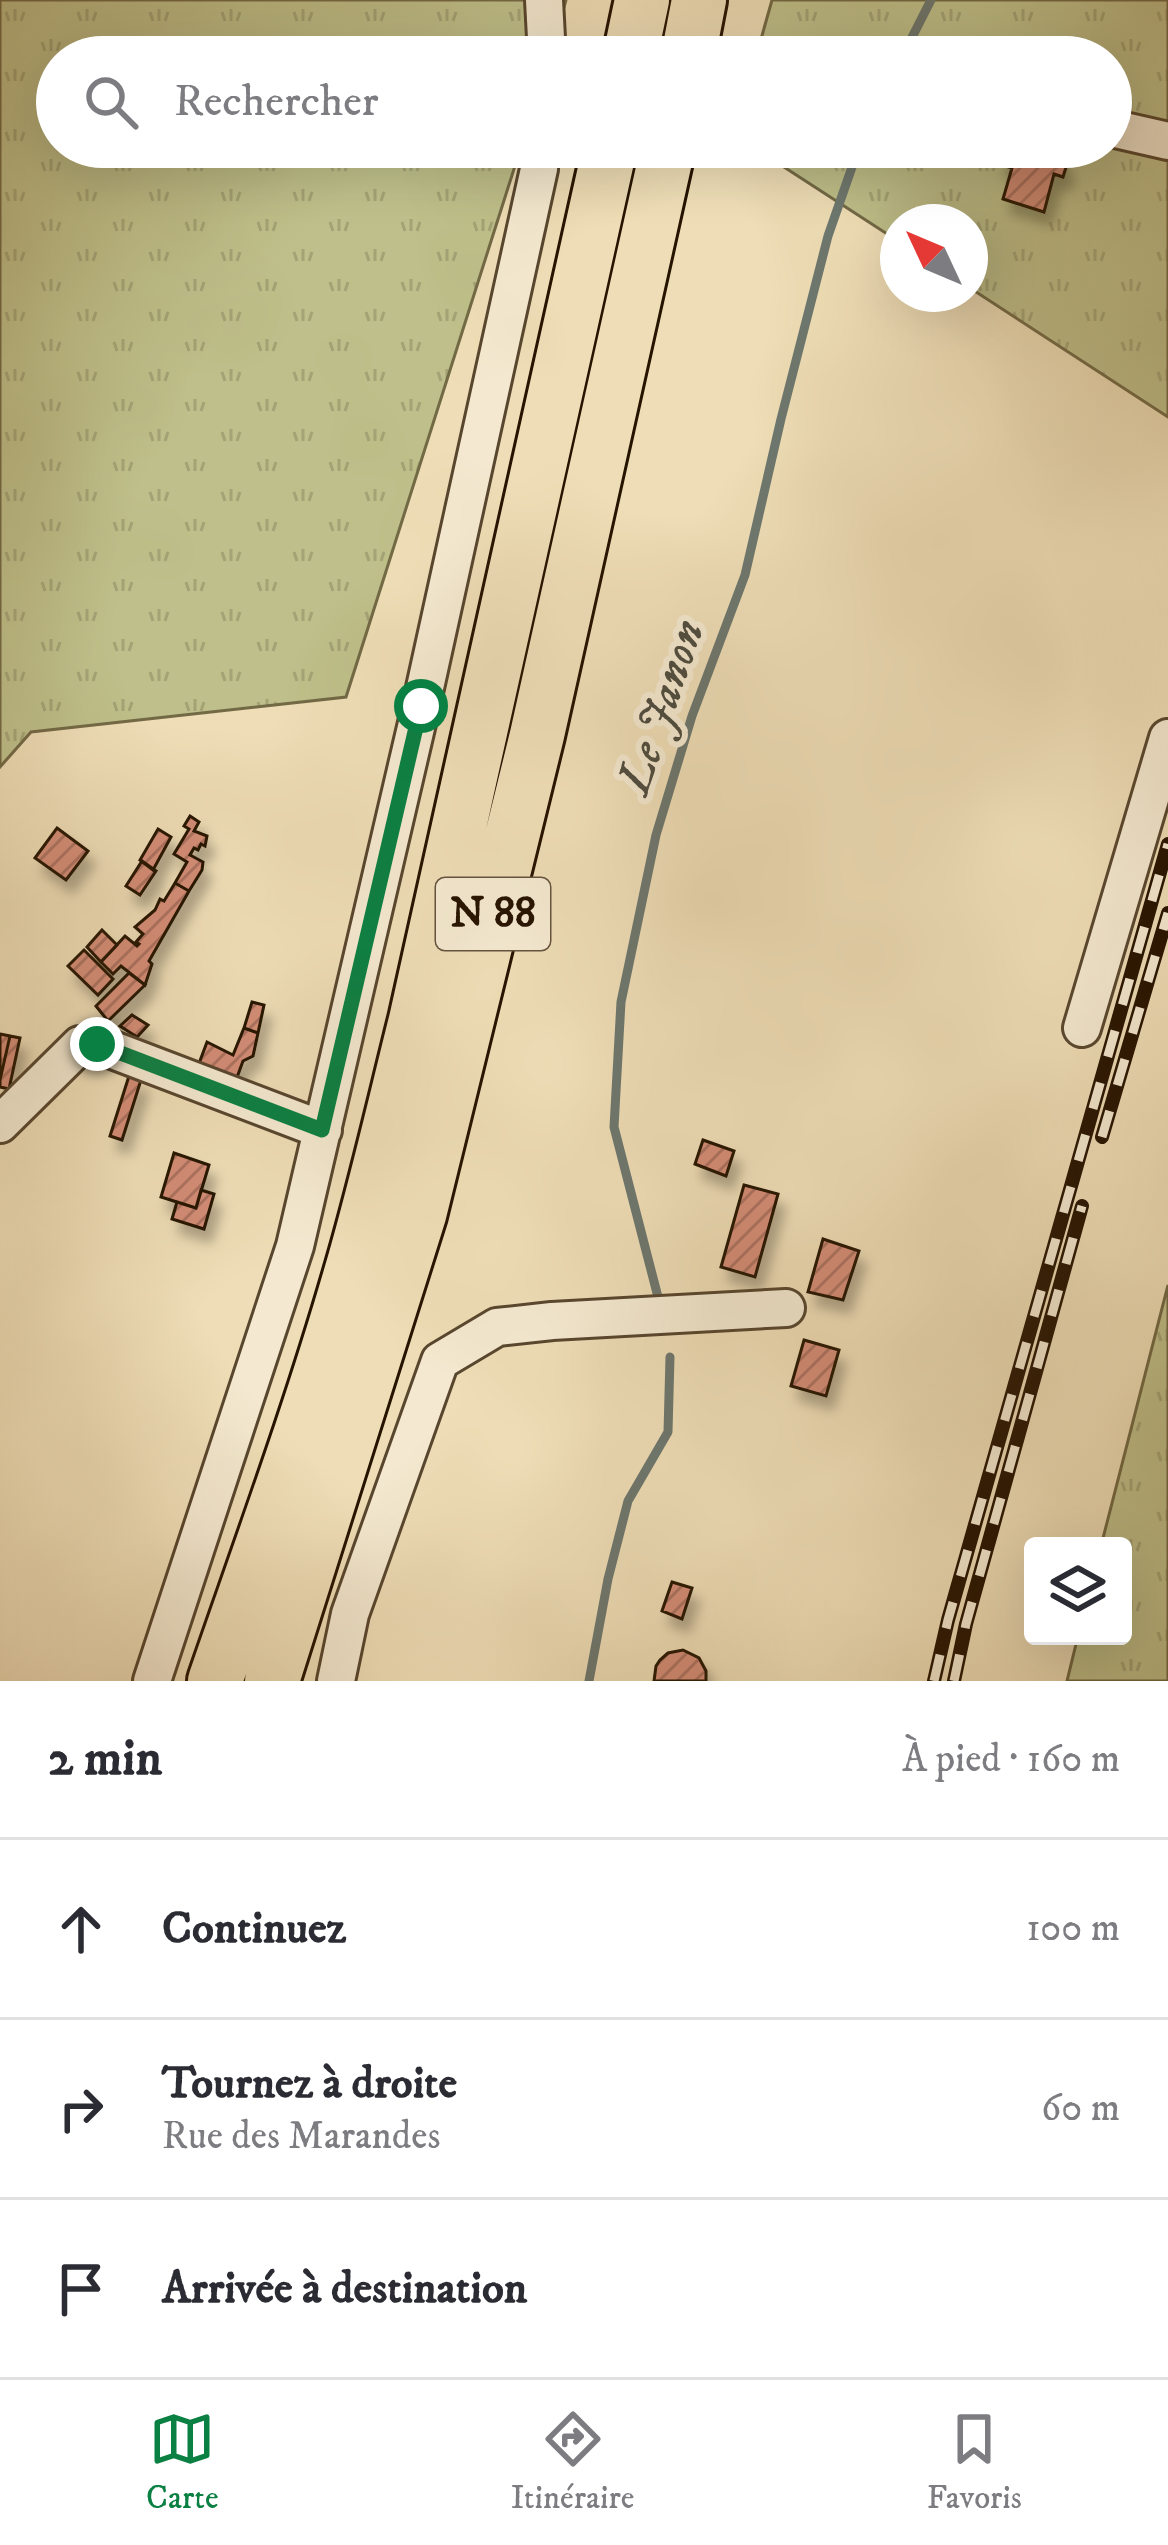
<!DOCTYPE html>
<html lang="fr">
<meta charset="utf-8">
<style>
:root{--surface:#fff;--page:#f7f7f7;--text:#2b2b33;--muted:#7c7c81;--line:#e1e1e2;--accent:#0b8043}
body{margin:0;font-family:"IM FELL DW Pica",serif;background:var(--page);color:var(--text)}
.controls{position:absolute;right:36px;bottom:36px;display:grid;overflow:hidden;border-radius:12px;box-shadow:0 12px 48px #0002}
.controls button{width:108px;height:108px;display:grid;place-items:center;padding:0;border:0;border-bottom:3px solid var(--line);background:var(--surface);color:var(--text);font:60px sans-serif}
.compass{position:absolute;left:880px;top:204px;width:108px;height:108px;border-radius:50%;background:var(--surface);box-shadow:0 12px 48px #0002;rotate:314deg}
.stop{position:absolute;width:36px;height:36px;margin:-27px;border:9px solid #0b8043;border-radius:50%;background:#fff}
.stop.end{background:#0b8043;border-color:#fff;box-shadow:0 3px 12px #0008}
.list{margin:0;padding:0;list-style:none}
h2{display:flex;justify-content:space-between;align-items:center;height:156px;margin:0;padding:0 48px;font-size:51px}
h2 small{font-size:39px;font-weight:400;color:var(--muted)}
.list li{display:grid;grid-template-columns:78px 1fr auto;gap:36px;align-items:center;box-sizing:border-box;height:180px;padding:0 48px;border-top:3px solid var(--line)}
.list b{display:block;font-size:45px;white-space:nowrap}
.list p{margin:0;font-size:39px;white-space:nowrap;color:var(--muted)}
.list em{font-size:39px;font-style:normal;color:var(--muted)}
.icon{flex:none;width:66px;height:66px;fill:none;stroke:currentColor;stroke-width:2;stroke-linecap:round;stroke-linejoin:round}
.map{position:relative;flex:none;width:1168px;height:1681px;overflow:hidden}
.search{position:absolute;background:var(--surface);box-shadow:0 12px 48px #0002;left:36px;right:36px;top:36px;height:132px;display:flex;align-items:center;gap:30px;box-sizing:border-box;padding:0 42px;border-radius:66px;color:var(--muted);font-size:45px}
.sheet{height:696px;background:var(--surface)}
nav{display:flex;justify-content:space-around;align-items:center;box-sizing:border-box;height:168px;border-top:3px solid var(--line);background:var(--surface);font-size:33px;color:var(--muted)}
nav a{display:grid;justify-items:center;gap:6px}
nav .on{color:var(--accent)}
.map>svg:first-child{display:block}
.grass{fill:url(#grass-tufts);stroke:#726945;stroke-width:3}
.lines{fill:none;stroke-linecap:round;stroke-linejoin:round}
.stream{stroke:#6d776e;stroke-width:9}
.building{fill:url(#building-hatch);stroke:#261300;stroke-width:3;filter:url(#shadow)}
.minor-casing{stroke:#58462e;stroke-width:42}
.highway-casing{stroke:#261300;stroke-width:60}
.minor{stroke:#f4e9d0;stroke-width:36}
.highway{stroke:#eeddb6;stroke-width:54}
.rail-casing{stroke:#261300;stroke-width:14}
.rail{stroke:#f4e9d0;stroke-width:9;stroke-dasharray:27;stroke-linecap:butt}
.route{stroke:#0b8043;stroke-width:15}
.labels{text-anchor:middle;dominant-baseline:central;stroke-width:12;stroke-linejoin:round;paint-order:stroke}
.shield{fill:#f4e9d0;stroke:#64533e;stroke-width:3}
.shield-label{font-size:42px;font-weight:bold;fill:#261300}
.water-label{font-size:48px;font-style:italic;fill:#504d40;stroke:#f4e9d0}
</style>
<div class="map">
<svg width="1168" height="1681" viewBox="0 0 1168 1681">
<defs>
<pattern id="grass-tufts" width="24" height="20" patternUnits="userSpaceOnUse" patternTransform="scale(3)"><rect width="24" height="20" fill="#bebf8a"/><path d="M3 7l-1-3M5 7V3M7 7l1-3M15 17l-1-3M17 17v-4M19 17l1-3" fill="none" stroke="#a3a375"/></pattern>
<pattern id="building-hatch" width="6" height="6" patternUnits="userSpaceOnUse" patternTransform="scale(3)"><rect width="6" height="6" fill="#d38c76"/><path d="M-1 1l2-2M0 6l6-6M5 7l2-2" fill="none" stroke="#ab715e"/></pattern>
<filter id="shadow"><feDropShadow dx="7" dy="13" stdDeviation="6" flood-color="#0004"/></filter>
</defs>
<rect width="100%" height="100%" fill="#eeddb6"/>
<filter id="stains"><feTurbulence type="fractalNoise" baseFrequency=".00167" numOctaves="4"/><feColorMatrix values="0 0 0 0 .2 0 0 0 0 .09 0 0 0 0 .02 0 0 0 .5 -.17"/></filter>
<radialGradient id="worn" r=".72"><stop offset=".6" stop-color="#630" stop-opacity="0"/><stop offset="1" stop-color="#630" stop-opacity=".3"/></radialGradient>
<path class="grass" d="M0,0H566L550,57H57V147H521L346,697L31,732L0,767Z
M772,0H1168V417L970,288V222H898V241L753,147H1111V57H756Z
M1168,1285V1681H1067L1078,1636H1123V1546H1101Z"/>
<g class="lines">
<path class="stream" d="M902,57L931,0
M658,1297L614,1127L621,1002L656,835L692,716L745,575L781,419L828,236L859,147
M589,1681L608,1579L628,1501L668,1432L670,1357"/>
</g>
<path class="building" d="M1004,147H1062L1058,161L1067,164L1063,177L1054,174L1044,212L1003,199L1012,168L999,164Z
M190,816L199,822L194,831L207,836L205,846L201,844L198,850L194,848L190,855L203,862L202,870L189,891L175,883L187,862L174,854L189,829L184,826Z
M57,828L88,851L66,880L35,858Z
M158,829L171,837L153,870L140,860Z
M142,861L156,871L140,895L126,886Z
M175,883L189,891L149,961L152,964L145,985L121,966L113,974L101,962L125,936L137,946L139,944L136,942L143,934L135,927L155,910L160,899L164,901Z
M102,930L117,945L101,962L87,947Z
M84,950L113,979L98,995L68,966Z
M129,973L145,985L108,1021L96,1006Z
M252,1002L264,1005L258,1033L244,1028Z
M132,1015L148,1025L137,1037L120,1026Z
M244,1028L258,1033L253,1056L243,1061L236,1080L198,1066L207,1042L233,1055Z
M0,1034L10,1036L0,1080Z
M10,1036L20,1038L9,1089L0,1087V1080Z
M129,1076L141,1080L122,1140L110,1136Z
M703,1140L734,1151L726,1176L695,1164Z
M174,1153L209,1165L196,1208L161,1197Z
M744,1185L778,1194L755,1277L721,1267Z
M201,1190L214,1194L204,1229L172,1219L177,1202L196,1208Z
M823,1239L859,1251L843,1300L808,1292Z
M804,1340L839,1350L826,1396L791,1386Z
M672,1582L692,1588L682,1619L662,1611Z
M683,1650L699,1658L706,1671V1681H654L656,1666L660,1660L668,1653Z"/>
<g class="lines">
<defs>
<path id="minor" d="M544,0L547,57
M1111,128L1168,141
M1082,1028L1168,738
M0,1124L80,1045L97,1044L323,1130
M152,1681L295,1246L421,706L539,169L540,147
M336,1681L350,1614L440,1361L497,1327L552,1321L786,1308"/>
<path id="highway" d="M630,57L642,0
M688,57L699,0
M215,1681C262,1545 312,1409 352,1270C376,1188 395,1104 416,1020L610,147
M272,1681L419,1215L537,735L668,147"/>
</defs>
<use href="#minor" class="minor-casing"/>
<use href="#highway" class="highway-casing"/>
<use href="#minor" class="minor"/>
<use href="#highway" class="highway"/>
<defs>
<path id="rail" d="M1102,1137L1168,913
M934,1681L948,1620L1168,844
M954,1681L966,1624L1082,1206"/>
</defs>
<use href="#rail" class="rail-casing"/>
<use href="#rail" class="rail"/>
</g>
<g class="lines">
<path class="route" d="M97,1044L322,1130L421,706"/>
</g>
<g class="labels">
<rect class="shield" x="436" y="878" width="114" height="72" rx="9"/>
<g class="shield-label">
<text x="493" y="914">N 88</text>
</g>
<g class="water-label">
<text transform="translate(662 707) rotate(-71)">Le Janon</text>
</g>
</g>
<rect width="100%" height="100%" filter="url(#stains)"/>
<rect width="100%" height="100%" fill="url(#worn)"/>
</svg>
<div class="controls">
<button><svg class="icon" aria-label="layers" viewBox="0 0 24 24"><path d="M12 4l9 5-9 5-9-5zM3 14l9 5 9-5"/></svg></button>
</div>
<svg class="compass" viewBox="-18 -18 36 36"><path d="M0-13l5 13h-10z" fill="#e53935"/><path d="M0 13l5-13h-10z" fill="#7c7c81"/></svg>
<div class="stop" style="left:421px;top:706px"></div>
<div class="stop end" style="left:97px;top:1044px"></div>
<div class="search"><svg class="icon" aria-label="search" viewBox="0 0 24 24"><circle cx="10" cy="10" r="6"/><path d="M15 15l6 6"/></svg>Rechercher</div>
</div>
<section class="sheet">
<h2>2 min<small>À pied · 160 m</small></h2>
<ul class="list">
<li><svg class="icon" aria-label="ahead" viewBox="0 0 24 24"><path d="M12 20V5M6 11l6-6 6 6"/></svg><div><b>Continuez</b></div><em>100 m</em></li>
<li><svg class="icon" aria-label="right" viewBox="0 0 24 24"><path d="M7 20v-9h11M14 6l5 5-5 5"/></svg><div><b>Tournez à droite</b><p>Rue des Marandes</p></div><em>60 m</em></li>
<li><svg class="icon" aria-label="arrive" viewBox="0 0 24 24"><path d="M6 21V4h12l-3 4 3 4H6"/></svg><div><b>Arrivée à destination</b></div></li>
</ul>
</section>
<nav>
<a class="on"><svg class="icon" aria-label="map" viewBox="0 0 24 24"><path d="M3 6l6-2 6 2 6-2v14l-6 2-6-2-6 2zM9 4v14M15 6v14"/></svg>Carte</a>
<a><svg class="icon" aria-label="directions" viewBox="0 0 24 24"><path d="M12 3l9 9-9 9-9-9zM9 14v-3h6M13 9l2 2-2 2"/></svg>Itinéraire</a>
<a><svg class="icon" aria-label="saved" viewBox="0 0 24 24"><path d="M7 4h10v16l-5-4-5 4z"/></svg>Favoris</a>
</nav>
